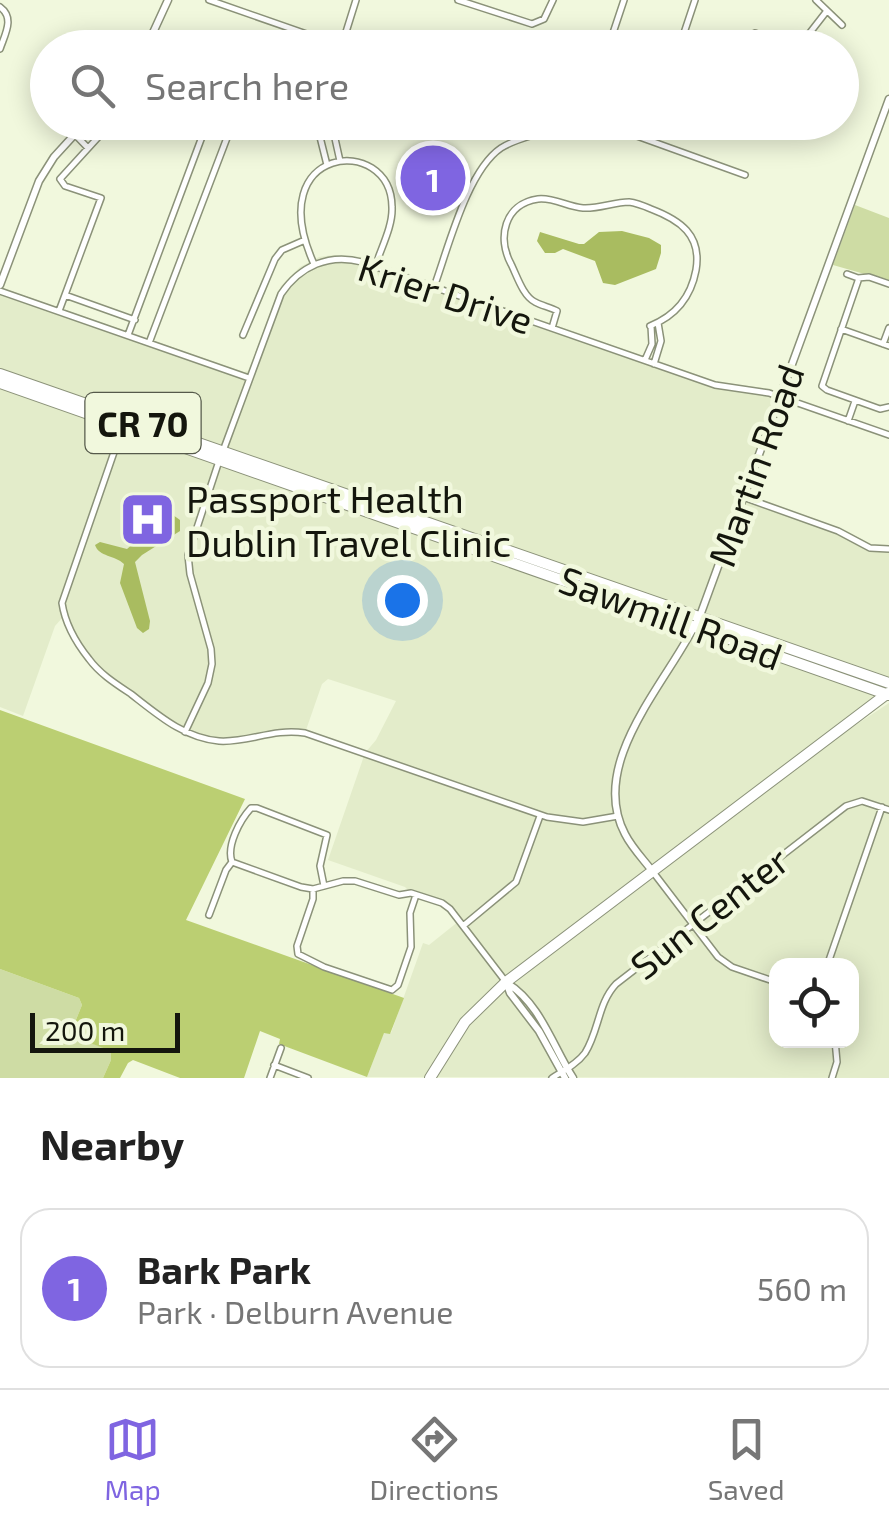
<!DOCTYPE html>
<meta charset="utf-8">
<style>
:root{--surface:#fff;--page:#f6f6f6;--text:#222;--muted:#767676;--line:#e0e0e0;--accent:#7f65e1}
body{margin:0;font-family:"Exo 2",sans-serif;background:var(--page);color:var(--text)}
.controls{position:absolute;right:30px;bottom:30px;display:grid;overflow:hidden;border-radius:20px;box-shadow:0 5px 25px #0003}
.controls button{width:90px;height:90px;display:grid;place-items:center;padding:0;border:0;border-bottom:2px solid var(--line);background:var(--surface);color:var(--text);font:50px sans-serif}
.scale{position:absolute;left:30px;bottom:25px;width:150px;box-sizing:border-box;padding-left:10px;border:5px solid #14160d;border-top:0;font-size:28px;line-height:35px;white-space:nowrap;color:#14160d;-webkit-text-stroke:8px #f1f8dd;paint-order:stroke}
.you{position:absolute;left:402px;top:600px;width:35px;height:35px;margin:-25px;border:8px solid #fff;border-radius:50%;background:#1a73e8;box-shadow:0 0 0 15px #1a73e833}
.badge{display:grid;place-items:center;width:65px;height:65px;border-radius:50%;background:var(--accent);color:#fff;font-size:32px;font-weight:700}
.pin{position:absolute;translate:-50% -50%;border:5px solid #fff;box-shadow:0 2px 10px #0006}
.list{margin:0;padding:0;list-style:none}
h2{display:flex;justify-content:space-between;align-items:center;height:130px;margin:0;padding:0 40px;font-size:42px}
h2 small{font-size:32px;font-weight:400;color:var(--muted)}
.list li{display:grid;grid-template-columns:65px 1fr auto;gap:30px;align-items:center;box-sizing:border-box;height:160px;margin:0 20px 20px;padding:0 20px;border:2px solid var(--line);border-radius:30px}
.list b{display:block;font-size:38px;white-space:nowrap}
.list p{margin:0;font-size:32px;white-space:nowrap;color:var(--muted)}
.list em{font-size:32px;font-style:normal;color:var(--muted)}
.icon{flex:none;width:55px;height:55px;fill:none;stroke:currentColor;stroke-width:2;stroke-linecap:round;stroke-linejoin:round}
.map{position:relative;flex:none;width:889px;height:1078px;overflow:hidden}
.search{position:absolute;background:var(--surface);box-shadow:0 5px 25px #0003;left:30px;right:30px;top:30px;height:110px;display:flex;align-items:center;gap:25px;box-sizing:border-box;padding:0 35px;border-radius:55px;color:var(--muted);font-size:38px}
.sheet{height:310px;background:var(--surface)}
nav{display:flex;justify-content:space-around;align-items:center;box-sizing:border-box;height:140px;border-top:2px solid var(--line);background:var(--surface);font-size:28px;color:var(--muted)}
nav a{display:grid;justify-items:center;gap:5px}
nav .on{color:var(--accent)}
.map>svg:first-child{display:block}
.built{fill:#e3ecca;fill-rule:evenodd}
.green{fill:#cedca4}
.forest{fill:#bbcf72}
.water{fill:#a9bc60}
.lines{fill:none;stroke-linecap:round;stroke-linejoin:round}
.minor-casing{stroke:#8b9279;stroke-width:8}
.tertiary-casing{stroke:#8b9279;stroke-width:9}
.primary-casing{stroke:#8b9279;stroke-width:12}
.minor{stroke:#fff;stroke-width:5}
.tertiary{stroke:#fff;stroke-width:6}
.primary{stroke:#fff;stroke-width:10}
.labels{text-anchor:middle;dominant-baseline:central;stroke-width:9;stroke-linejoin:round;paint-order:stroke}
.shield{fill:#f1f8dd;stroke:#565a4b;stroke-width:2.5}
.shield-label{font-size:35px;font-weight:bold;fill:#14160d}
.street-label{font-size:38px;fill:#14160d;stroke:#f1f8dd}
.poi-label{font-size:38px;fill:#14160d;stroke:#f1f8dd;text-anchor:start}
</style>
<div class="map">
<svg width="889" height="1078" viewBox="0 0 889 1078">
<rect width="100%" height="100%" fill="#f1f8dd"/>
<path class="built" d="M333,255L361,257L718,382L772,389L782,406L750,492L756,498L850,533L872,545L889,546V681L0,370V287L244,372L248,371L281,286L300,267L319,257Z
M0,386L120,428L60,598L63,617L55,626L23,716L0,707Z
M123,426L886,694L757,794L770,789L830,742L889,703V1078L367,1077L384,1032L391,1033L423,943L429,945L459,921L450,909L411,893L405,887L328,860L365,753L376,740L396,701L328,679L322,684L305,733L289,731L241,740L217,741L185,732L95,666L76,639L62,603ZM776,966H852V1040H776Z"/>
<path class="green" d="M855,205L889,218V281L833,265Z
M0,969L79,998L82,1005L71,1032L73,1036L112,1051L111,1060L103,1078H0Z"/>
<path class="forest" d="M0,710L245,799L186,920L404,998L390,1034L384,1033L367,1077L279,1044L280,1039L260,1031L244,1078H180L133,1060L128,1063L120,1078H103L111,1060V1051L72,1036L71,1032L82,1005L79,998L0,969Z"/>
<path class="water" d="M622,231L649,238L661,245V253L656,269L615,285L603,283L595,261L563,249L555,253H545L537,241L540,232L579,244H584L599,232Z
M173,515L180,520V531L142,555L135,562L150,621L149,629L143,633L137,628L120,583L124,564C115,555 99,557 95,545L100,542L127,549L161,520Z"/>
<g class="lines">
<defs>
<path id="minor" d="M209,0L341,46
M458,0L532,24L544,19L553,0
M816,0L842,25
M0,7C15,18 5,34 0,49
M755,33L796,48
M72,41L88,48
M341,48L356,0
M608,48L624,0
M679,48L695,0
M798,48L826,12
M63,122L88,148
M323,122L319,133L327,165
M338,122L334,134L340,161
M598,122L745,175
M314,264C260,145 391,133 392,207C393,226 381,248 375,267
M847,274L858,278L869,277L889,284
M859,278L822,386L827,390L880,409L889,407
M434,287C448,249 467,171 501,148C521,135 546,135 566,122
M0,291L249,378
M65,295L135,320
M59,311L101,198L65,186L60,179L112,122
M552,328L557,311C550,307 542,306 535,302C523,296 517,276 511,264C497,238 504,204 538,199C553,197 568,207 583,208C599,209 614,202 629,202C637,203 644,206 651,209C680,220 702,235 696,270C691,297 675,316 650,326
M841,329L889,346
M128,335L203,134L173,122
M243,335L275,259L282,250L305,240
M149,343L233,122
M883,344L889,328
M645,360L652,344L651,326
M654,364L661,341L658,323
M848,421L855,401
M122,429L62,603C65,623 77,644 89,659C100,674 116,684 131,694C158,715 184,738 219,741C249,743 272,728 305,733L547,817L583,822L618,816
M223,451L281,294C300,266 329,253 362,262L715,385L769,393L889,435
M743,497L838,531L870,548L889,549
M185,732L208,683L212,664L211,649L190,574L188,555L219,461
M232,862L301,887L313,889L343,881H355L399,895L411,893L442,903L450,909L506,982
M653,872L718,957L732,967L776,982
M313,889V899L297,946L298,954L324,967L392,990L398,985L411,947L410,913L416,895
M209,915L226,870L232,862C226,846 240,820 251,808H257L327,835L320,866L324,886
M463,926L516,882L540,816
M827,966L882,807
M274,1065L308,1078
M270,1078L281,1048
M552,1078C563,1071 577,1064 585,1053C599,1031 598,1003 616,984L846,806L862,801L889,810
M832,1078L837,1062L835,1040"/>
<path id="tertiary" d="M146,48L168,0
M0,285L39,181L54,157L86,122
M653,872C644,860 632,848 625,834C586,760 673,677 701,613L889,99
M506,982L510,993L539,1031L565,1078
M507,983C540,1003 553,1047 573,1078"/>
<path id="primary" d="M0,374L889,683
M0,383L889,695
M430,1078L465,1022L506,982L888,693"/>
</defs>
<use href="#minor" class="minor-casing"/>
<use href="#tertiary" class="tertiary-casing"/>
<use href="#primary" class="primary-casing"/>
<use href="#minor" class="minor"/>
<use href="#tertiary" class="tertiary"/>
<use href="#primary" class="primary"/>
</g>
<defs>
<symbol id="hospital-square" viewBox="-11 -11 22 22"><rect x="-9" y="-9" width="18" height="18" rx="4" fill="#7f65e1" stroke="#f1f8dd"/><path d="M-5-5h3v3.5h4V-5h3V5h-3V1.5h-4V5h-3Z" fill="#fff"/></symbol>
</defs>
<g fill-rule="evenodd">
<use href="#hospital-square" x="116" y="488" width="63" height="63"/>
</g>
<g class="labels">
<rect class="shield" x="85.5" y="393" width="115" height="60" rx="8"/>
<g class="shield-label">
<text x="143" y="423">CR 70</text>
</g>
<g class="street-label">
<text transform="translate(446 293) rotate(18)">Krier Drive</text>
<text transform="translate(755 465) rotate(-70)">Martin Road</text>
<text transform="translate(671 617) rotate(20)">Sawmill Road</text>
<text transform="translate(709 912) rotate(-38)">Sun Center</text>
</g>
<g class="poi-label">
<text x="186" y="498">Passport Health<tspan x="186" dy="44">Dublin Travel Clinic</tspan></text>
</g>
</g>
</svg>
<div class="controls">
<button><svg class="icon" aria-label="locate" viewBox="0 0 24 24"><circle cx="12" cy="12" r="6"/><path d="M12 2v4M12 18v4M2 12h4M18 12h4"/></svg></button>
</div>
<div class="scale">200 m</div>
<div class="you"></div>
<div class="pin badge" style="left:433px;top:178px">1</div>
<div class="search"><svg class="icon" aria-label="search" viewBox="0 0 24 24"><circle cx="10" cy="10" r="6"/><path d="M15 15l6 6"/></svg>Search here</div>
</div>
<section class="sheet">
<h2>Nearby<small></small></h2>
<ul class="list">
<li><span class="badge">1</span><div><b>Bark Park</b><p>Park · Delburn Avenue</p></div><em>560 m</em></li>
</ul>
</section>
<nav>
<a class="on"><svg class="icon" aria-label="map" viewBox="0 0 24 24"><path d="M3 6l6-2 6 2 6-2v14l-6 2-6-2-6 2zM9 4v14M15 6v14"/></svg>Map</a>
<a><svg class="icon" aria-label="directions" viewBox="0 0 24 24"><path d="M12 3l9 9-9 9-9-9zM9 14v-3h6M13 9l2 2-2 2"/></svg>Directions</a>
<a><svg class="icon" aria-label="saved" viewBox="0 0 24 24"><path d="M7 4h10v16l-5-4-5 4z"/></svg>Saved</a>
</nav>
